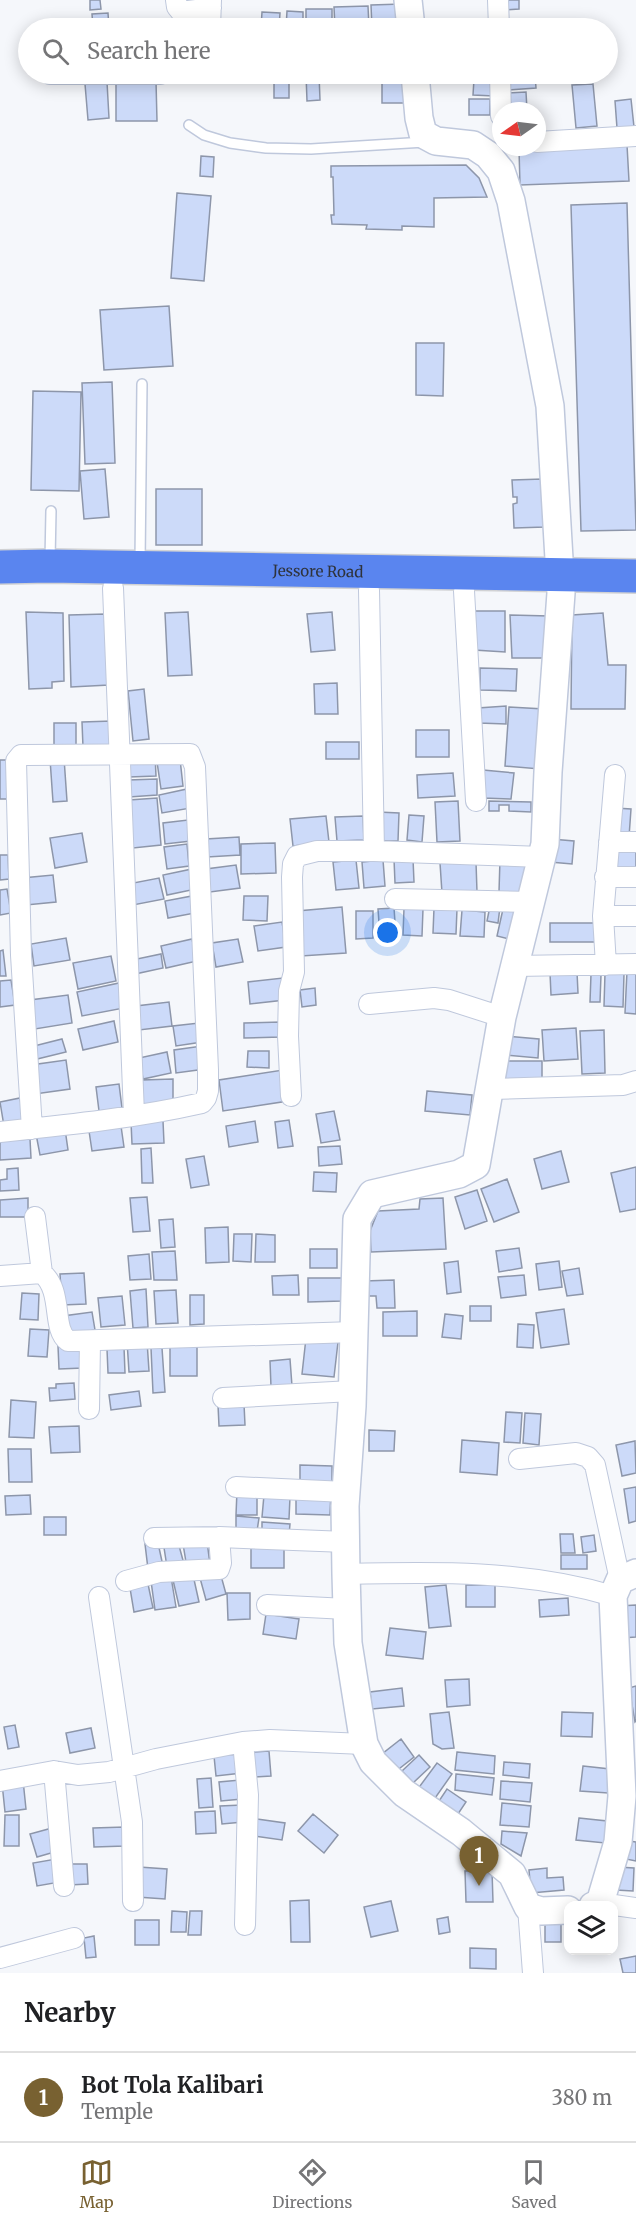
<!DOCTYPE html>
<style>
:root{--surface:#fff;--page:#f2f2f2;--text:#202124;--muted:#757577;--line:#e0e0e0;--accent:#786131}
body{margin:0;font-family:Merriweather,serif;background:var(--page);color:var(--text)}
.controls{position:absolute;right:18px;bottom:18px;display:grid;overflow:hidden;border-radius:12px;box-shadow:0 3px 15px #0003}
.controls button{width:54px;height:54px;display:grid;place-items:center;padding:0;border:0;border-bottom:2px solid var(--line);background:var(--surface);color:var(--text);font:30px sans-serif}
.compass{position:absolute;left:492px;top:102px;width:54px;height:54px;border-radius:50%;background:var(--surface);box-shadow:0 3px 15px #0003;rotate:256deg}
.you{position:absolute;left:388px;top:933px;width:21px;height:21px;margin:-15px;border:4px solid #fff;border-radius:50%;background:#1a73e8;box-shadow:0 0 0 9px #1a73e833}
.badge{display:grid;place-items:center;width:39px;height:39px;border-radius:50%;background:var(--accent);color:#fff;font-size:20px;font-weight:700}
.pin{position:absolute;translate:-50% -50px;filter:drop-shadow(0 2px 3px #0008)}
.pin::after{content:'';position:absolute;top:32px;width:21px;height:18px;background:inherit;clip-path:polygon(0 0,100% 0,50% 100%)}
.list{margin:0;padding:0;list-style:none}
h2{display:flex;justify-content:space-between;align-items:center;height:78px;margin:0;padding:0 24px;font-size:26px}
h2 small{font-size:20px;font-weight:400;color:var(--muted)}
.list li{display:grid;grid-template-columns:39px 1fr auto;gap:18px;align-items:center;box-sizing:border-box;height:90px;padding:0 24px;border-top:2px solid var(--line)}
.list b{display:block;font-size:22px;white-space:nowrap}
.list p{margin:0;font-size:20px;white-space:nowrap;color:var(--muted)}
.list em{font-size:20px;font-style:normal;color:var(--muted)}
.icon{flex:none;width:33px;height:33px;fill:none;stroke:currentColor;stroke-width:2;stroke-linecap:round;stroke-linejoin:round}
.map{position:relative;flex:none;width:636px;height:1973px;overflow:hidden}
.search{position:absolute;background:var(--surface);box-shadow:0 3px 15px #0003;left:18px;right:18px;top:18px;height:66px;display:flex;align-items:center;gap:15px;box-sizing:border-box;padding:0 21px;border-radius:33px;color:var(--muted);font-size:22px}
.sheet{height:168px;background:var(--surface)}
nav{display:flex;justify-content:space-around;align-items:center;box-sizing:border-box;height:84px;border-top:2px solid var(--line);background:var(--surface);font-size:16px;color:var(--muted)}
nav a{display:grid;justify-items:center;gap:3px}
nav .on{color:var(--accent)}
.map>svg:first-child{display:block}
.building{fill:#ccdaf9;stroke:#8d96aa;stroke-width:1.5}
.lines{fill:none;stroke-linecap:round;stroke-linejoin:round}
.lane-casing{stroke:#bfc8dc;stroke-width:12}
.street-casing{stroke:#bfc8dc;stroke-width:22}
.secondary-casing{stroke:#bfc8dc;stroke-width:30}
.highway-casing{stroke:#d1d2d4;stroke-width:36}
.lane{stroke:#fff;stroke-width:9}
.street{stroke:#fff;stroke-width:20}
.secondary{stroke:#fff;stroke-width:27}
.highway{stroke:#5a85ef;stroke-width:33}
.labels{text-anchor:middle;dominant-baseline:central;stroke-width:4.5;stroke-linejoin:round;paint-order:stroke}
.street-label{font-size:15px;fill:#2f333b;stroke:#fff}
</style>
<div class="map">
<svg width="636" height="1973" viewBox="0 0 636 1973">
<rect width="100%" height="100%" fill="#f5f7fb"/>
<path class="building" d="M90,0H100L101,9L90,10Z
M505,0H519V9L505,10Z
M402,4L403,28H372L371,5Z
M368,6L369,28H335L334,7Z
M306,9H332V28H306Z
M287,11L303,12V28H286Z
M262,12L280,13L279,28H261Z
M108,13L109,28H93L92,14Z
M570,23V28H544V25Z
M274,74H289V98H274Z
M306,74H319L320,100L307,101Z
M382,74H404V103H382Z
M506,74H535L536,88L507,90Z
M565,74H592V79L566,81Z
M474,79L495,80L494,96L473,95Z
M116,81H156L157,121H116Z
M107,82L109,118L88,120L85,84Z
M593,84L597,126L576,128L572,85Z
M526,92L527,110H509L508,93Z
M469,99H490V115H469Z
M631,99L634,127L617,128L615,101Z
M627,145L629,181L520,185L519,149Z
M201,156L214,157L213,177L200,176Z
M466,165L479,178L487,197L434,198V227L402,226V230L366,229L367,225L332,224L331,215H334L333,177H331V166Z
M177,193L211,196L204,281L171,278Z
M627,203L636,530L581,531L571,205Z
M169,306L173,366L104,370L100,310Z
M416,343H444L443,396L416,395Z
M112,382L115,463L85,464L82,383Z
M33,391L81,392L79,491L31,490Z
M105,469L109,517L84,519L80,471Z
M543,479L545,527L514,528L513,504L517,503V497H513L512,480Z
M156,489H202V545H156Z
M473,611H505V652L474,650Z
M26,612L63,613L64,681L52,682V688L29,689Z
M188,612L192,675L168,676L165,613Z
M332,612L335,650L311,652L307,614Z
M603,613L608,665H626L625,709H571L572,615Z
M106,614L109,685L71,687L69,615Z
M510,615L549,616L548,658H512Z
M480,668L517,669L516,691L480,690Z
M337,683L338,714H315L314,684Z
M144,689L149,739L133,741L128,691Z
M506,706V724L479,723L478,708Z
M509,707L544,709L540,769L505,766Z
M112,721L113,747H83L82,722Z
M54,723H76V750L54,749Z
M416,730H449V757H416Z
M326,742H359V759H326Z
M155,755L156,776L129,777L128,757Z
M64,758L67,801L53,802L50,759Z
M180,759L183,786L161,789L157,762Z
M0,760H8L9,799H0Z
M483,770L514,773L511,799L483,798Z
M453,773L455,796L418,798L417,775Z
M157,779V795L129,797L128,780Z
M187,789L191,808L162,813L159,795Z
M157,798L161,845L133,848L129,800Z
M458,801L460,841L437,842L435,802Z
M489,801L531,802V812L509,811V805H499V811H489Z
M615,808L631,809L629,837H613Z
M378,812L399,813L398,841H377Z
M409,815L424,816L422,842L407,840Z
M326,816L329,842L293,846L290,819Z
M363,816L364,840L337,841L335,817Z
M188,820L191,841L165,844L163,823Z
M82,833L87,862L55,868L50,838Z
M239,837L240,855L207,857L206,839Z
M551,839L574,841L572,864L550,862Z
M275,843L276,873L241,874V844Z
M187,844L189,866L167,869L164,847Z
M610,849H636V872H610Z
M0,855H8L9,879L0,880Z
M394,859H413L414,882L395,883Z
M500,859L525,860L524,893L499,892Z
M356,860L359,888L336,890L333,862Z
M383,860L385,886L364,888L362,862Z
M476,862L477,892L442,893L440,863Z
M236,865L240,888L210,892L206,869Z
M192,869L196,889L167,895L163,875Z
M53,875L56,902L26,905L22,878Z
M159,878L164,899L133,905L128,884Z
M7,889L11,913L0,915V890Z
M192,896L195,913L168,918L165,901Z
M244,896H268L267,921L243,920Z
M490,906L500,907L498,923L487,921Z
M342,907L346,953L301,956L297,911Z
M394,908L396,936L380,937L378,909Z
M404,908L423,909L422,936L403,935Z
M434,908L457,909L456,934L433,933Z
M503,909L523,914L517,941L497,936Z
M462,910L485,912L484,937L460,936Z
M356,911H373V938L356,939Z
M282,922L286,947L258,951L254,926Z
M550,923H600V942H550Z
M66,938L70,960L34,966L31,944Z
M192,939L197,961L166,968L161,946Z
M238,939L243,962L216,967L212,943Z
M3,950L6,976H0V951Z
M161,954L163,968L135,974L132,960Z
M111,956L116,981L78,989L73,963Z
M627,971L636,972V1014L625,1013Z
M577,972L578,993L551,995L550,973Z
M605,973L624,974L623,1007L604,1006Z
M591,974L601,975L600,1002H590Z
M283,978L285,1000L250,1004L248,982Z
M11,980L15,1005L0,1007V981Z
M119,983L124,1008L82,1016L77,992Z
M315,988L316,1005L302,1007L300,990Z
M68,995L72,1023L35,1029L30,1000Z
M169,1002L172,1026L139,1030L136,1006Z
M114,1021L118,1042L83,1050L78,1029Z
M281,1022V1037L244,1038V1023Z
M199,1023L202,1042L176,1046L173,1026Z
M576,1028L578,1059L544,1061L542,1030Z
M604,1030L605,1073L582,1074L580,1031Z
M506,1036L539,1039L538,1058L504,1055Z
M62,1039L66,1052L33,1060L30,1047Z
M202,1046L205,1069L176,1073L174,1050Z
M248,1051H269V1068L247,1067Z
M167,1052L171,1073L143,1079L139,1058Z
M66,1060L70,1089L35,1094L31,1065Z
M498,1061H542V1084L498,1083Z
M283,1070L288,1101L223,1111L219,1080Z
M173,1079V1105L143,1106L142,1080Z
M119,1084L122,1108L99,1111L96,1087Z
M427,1091L472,1095L470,1115L425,1111Z
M20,1098L24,1122L4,1126L0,1102Z
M334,1111L340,1140L321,1143L316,1114Z
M289,1120L293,1146L278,1148L275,1122Z
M163,1121L164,1143L132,1144L131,1122Z
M255,1121L258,1142L229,1147L226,1126Z
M121,1126L124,1147L92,1151L89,1131Z
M65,1129L68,1150L40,1155L36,1134Z
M30,1139L31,1158L0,1160V1141Z
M340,1146L342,1164L319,1166L318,1147Z
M151,1148L153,1183H142L141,1149Z
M561,1151L569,1182L542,1189L534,1159Z
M204,1156L209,1185L191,1188L186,1159Z
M636,1167V1209L620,1212L611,1173Z
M18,1168L19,1190L0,1191V1180L7,1179V1169Z
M314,1172L337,1173L336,1192L313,1191Z
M507,1179L519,1212L494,1222L481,1189Z
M477,1190L487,1221L465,1229L455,1197Z
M147,1197L150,1231L133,1232L130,1198Z
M28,1198V1217H0V1200Z
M443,1198L446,1249L371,1252L370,1231L378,1211L419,1209L420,1199Z
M173,1219L175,1247L161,1248L159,1220Z
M228,1227L229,1262L206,1263L205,1228Z
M234,1234H252L251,1262L233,1261Z
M256,1234L275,1235V1262H255Z
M519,1248L522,1268L499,1272L496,1251Z
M310,1249H337V1268H310Z
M175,1251L177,1280H154L152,1252Z
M149,1254L151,1279L130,1280L128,1256Z
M458,1261L461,1292L447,1294L444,1263Z
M559,1261L562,1287L539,1290L536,1264Z
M579,1268L583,1294L567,1296L562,1271Z
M84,1273L86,1304L62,1305L60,1274Z
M298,1275L299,1295H273L272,1276Z
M524,1275L526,1295L501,1298L498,1277Z
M308,1278H342V1301L308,1302Z
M394,1280L395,1308H377L376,1296H364V1281Z
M146,1289L148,1327L133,1328L130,1291Z
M176,1290L178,1323L156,1324L154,1291Z
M22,1293L39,1294L38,1320L20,1319Z
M190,1295H204V1324L190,1325Z
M122,1296L125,1325L101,1327L98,1298Z
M470,1306H491V1321H470Z
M564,1309L569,1344L541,1348L536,1313Z
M417,1311V1336H383V1312Z
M92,1312L95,1330L67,1335L63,1316Z
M445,1314L463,1316L461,1339L442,1337Z
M518,1324L534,1325L533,1348L517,1347Z
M30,1329L49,1330L47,1357L28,1356Z
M306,1338L338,1342L334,1377L302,1374Z
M127,1341H147L149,1371L129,1372Z
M170,1345H197V1376H170Z
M58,1346H82L83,1368L59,1369Z
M124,1347L125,1373H108L107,1349Z
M151,1348H162L165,1392L153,1393Z
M290,1359L292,1386L271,1387L270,1361Z
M74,1383L75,1399L50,1401L49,1388H56V1384Z
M139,1391L141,1406L111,1410L109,1395Z
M11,1400L36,1402L34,1438L9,1437Z
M244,1404L245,1425L219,1426L218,1405Z
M506,1412L522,1413L520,1443L504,1442Z
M525,1413L541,1414L539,1445L523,1443Z
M79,1426L80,1452L51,1453L49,1427Z
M369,1430L395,1431L394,1451H369Z
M462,1440L499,1443L497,1475L460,1472Z
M635,1441L636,1473L622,1476L616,1445Z
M8,1449H31L32,1482H9Z
M300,1465L332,1466V1488H300Z
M636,1487V1521L629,1523L624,1489Z
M237,1491L257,1492V1515H236Z
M296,1491L331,1492L330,1515L296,1514Z
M30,1495L31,1514L6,1515L5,1496Z
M264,1495L290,1497L289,1519L262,1517Z
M236,1516L259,1518L257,1531L236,1533Z
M44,1517H66V1535H44Z
M262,1522L290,1524L289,1535L262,1534Z
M560,1534H573L575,1553H561Z
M594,1535L596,1551L583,1553L581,1537Z
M163,1541L178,1542L184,1564L167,1567Z
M207,1541L210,1565L187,1568L183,1544Z
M158,1543L163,1566L148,1569L145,1544Z
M251,1547L284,1548V1568H251Z
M561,1555H587V1569H561Z
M220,1572L226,1594L206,1600L200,1578Z
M193,1575L199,1602L179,1606L173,1580Z
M171,1577L176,1607L155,1610L151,1581Z
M148,1584L153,1608L134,1612L130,1588Z
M446,1585L451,1626L429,1628L425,1587Z
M466,1585H495V1607H466Z
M227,1593H250V1619L228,1620Z
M568,1598L569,1615L540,1617L539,1600Z
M636,1605V1637L622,1638L620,1606Z
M266,1614L299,1619L296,1639L263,1634Z
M390,1628L426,1632L423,1659L386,1655Z
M469,1679L470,1705L447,1707L445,1680Z
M636,1686V1721L635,1722L629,1688Z
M402,1688L404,1706L372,1709L370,1692Z
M449,1712L454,1748L442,1749L433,1744L430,1714Z
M562,1712L593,1713L592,1737L561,1736Z
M15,1725L19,1747L8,1749L4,1727Z
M91,1728L95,1748L70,1753L66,1733Z
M401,1739L414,1757L395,1772L382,1754Z
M269,1751L271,1776L255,1777L253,1752Z
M457,1752L495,1756L494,1774L455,1770Z
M240,1753L242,1773L216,1776L214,1756Z
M419,1755L430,1767L413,1783L402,1771Z
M504,1762L530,1764L529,1778L503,1775Z
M437,1763L452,1774L433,1801L417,1790Z
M583,1766L610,1769L608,1793L580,1791Z
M456,1774L494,1778L492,1795L455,1790Z
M211,1778L213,1807L199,1808L197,1779Z
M23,1780L26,1809L5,1812L2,1783Z
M240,1780L242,1799L221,1801L219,1782Z
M501,1781L532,1783L530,1802L500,1799Z
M447,1789L466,1802L456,1817L437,1804Z
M502,1803L531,1806L529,1827L500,1825Z
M242,1805L243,1822L222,1824L220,1806Z
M215,1811L216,1833L196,1834L195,1812Z
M313,1814L338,1835L324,1853L298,1831Z
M5,1815H19V1846H4Z
M579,1818L607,1821L605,1843L576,1840Z
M257,1819L285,1823L282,1840L254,1836Z
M125,1827V1846L94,1847L93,1828Z
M52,1828L58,1851L37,1857L30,1834Z
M502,1831L527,1833L521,1856L501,1844Z
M629,1841L636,1842V1861L626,1859Z
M56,1859L60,1882L37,1886L33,1863Z
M68,1864H87L88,1884L69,1885Z
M139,1867L167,1869L165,1899L137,1897Z
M617,1867L634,1868L633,1891L616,1890Z
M547,1868V1878L563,1877L564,1890L531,1893L529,1870Z
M492,1870L493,1902H466L465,1871Z
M309,1900L310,1942H291L290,1901Z
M391,1901L398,1931L371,1937L364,1907Z
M172,1911L187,1912L186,1932H171Z
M190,1911H202L201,1935H188Z
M448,1917L450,1932L439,1934L437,1919Z
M135,1920H159V1945H135Z
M545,1922H561V1942H545Z
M94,1936L96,1957L86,1958L84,1938Z
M470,1948L496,1949V1969L470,1968Z
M636,1956V1973H623L620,1959Z"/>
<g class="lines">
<defs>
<path id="lane" d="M189,125L204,135L230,143L266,148L311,149L425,142
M50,560L51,511
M140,562L142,384"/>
<path id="street" d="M176,0L177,7L181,12L211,8
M498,0L499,28
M210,28L211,0
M50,74H160
M500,74L501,116
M537,142L636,136
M113,588L134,1115
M369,590L374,851
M464,591L476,801
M609,842H636
M605,877H636
M395,899L531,902
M603,916H636
M606,965L603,916L615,775
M515,966L636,964
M369,1004L434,998L449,1000L502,1017
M491,1089L623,1085L636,1081
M291,1096L288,1036L289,991L294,972L292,877L293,864L297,856L317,851H374L542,857
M0,1132C67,1125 136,1118 202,1103L206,1098L208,1091V1070L195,767L190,754L25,755H21L16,761L21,955L32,1129
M42,1273C64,1292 51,1328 68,1341L354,1332
M0,1276L42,1273L35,1217
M223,1398L352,1391
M89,1409L90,1341
M519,1459L576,1453L588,1457L595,1465L620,1580
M236,1487L346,1492
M154,1538L219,1537L346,1542
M346,1574C436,1572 526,1570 613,1596
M126,1581L159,1572L219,1569L221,1563L219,1537
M99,1597L132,1822L133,1901
M267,1605L347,1609
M243,1742L248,1795L245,1925
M54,1771L64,1886
M0,1781L54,1771L78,1775L109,1772L156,1759L243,1742L270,1740L364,1744
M600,1903L636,1908
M528,1907L533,1973
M0,1958L74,1938"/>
<path id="secondary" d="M408,0L411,28
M415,74L419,118L423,134L436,141L473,145L488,155L501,171L511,201L550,406L561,593L548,772L545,844L502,1017L476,1165L459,1174L372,1194L357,1219L352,1406L345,1506L346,1574L348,1643L364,1744L373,1762L404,1793L461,1832L512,1874L528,1907L541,1911L568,1910
M593,1906L600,1903L618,1842L622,1796L613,1596L620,1580L636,1573"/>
<g id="highway">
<path id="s1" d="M0,567L49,566L636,576"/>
</g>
</defs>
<use href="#lane" class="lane-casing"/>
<use href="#street" class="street-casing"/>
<use href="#secondary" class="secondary-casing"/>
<use href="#highway" class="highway-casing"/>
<use href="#lane" class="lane"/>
<use href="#street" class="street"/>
<use href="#secondary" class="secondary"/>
<use href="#highway" class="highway"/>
</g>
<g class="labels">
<g class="street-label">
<text stroke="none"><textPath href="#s1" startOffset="318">Jessore Road</textPath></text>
</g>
</g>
</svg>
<div class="controls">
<button><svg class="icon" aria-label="layers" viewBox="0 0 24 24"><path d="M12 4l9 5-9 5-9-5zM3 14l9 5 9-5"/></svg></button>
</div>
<svg class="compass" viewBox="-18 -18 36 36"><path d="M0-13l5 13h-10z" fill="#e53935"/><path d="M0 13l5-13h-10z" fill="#757577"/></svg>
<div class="you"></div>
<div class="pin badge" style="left:479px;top:1886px">1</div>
<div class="search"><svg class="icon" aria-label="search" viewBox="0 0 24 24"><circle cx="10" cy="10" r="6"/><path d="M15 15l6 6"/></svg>Search here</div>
</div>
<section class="sheet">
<h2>Nearby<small></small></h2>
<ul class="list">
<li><span class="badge">1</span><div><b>Bot Tola Kalibari</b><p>Temple</p></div><em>380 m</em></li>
</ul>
</section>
<nav>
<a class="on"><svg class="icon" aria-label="map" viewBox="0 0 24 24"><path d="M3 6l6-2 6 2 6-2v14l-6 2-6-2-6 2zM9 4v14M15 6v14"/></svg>Map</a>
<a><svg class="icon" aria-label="directions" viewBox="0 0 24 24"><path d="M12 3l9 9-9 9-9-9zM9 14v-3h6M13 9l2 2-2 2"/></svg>Directions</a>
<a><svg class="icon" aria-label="saved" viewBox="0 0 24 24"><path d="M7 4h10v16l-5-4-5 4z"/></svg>Saved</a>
</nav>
